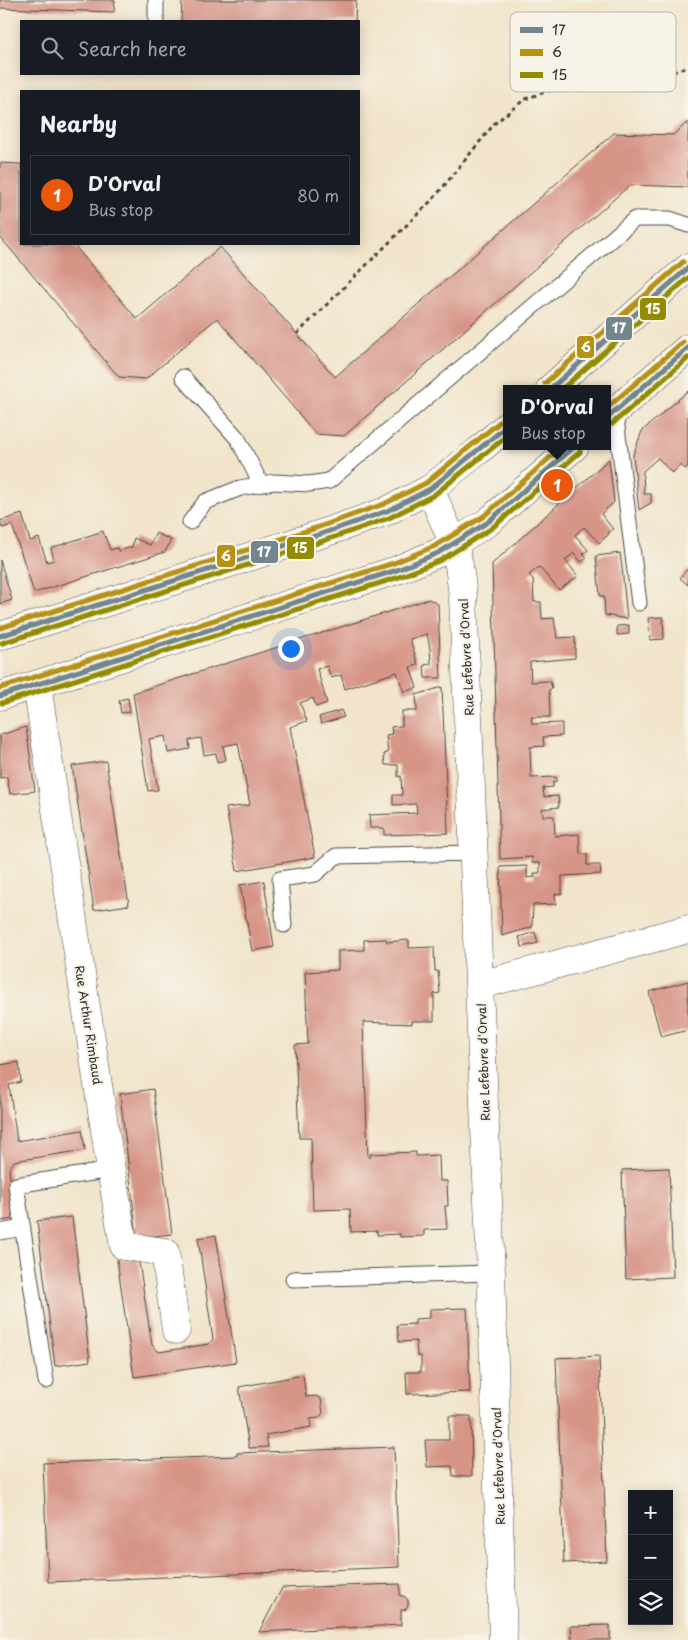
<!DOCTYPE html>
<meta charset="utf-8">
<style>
:root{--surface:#171b24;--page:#20242c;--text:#f1f3f6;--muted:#9ea1a6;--line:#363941;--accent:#ea580c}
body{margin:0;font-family:"Playpen Sans",sans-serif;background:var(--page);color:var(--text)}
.controls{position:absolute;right:15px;bottom:15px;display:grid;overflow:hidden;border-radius:0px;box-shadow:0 2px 12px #0003}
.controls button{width:45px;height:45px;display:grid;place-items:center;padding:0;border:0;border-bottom:1px solid var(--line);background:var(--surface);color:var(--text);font:25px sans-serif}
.you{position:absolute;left:290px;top:648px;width:18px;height:18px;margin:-12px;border:4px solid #fff;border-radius:50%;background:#1a73e8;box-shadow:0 0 0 8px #1a73e833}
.badge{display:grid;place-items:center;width:32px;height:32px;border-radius:50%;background:var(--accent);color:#fff;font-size:16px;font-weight:700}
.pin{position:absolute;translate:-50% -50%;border:2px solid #fff;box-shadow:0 1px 5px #0006}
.popup{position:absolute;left:503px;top:385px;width:108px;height:65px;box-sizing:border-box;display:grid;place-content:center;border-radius:0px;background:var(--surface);filter:drop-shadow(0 1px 4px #0005);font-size:16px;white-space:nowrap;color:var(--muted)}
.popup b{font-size:19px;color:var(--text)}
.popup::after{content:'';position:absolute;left:50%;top:100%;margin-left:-10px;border:10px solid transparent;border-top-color:var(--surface)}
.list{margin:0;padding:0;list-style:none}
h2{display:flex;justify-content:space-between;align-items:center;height:65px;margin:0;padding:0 20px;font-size:21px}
h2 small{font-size:16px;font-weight:400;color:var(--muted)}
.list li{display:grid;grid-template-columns:32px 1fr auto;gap:15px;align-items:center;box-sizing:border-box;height:80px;margin:0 10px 10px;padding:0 10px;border:1px solid var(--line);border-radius:0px}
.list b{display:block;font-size:19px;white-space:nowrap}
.list p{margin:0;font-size:16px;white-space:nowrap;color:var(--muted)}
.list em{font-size:16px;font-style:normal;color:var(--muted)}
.icon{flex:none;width:28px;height:28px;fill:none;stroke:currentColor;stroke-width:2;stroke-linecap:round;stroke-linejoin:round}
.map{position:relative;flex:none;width:688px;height:1640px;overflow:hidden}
.search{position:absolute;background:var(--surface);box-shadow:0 2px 12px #0003;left:20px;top:20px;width:340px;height:55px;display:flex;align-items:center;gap:12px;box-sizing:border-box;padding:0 18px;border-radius:0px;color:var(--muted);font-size:19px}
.panel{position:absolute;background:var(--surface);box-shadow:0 2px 12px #0003;left:20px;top:90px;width:340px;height:155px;border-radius:0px}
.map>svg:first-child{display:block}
.building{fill:#d79588}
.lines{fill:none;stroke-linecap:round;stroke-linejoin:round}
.service-casing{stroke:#494743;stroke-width:17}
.minor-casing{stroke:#494743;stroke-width:29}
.secondary-casing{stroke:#494743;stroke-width:29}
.path{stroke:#494743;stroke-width:3;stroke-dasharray:4 4;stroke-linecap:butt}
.service{stroke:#fff;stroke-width:15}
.minor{stroke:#fff;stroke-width:28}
.secondary{stroke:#fff;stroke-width:28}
.bus-1-casing{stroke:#f7f3e8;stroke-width:9}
.bus-2-casing{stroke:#f7f3e8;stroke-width:9}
.bus-3-casing{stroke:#f7f3e8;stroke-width:9}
.bus-1{stroke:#73868d;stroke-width:5}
.bus-2{stroke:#938b00;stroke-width:5}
.bus-3{stroke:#b59212;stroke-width:5}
.labels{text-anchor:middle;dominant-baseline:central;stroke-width:4;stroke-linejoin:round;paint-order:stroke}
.street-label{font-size:12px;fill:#2b2b2b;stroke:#f7f3e8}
.key{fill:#f7f3e8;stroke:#bab7af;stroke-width:1}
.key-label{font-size:14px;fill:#2b2b2b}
.line-badge{stroke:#f7f3e8;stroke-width:2}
.badge-label{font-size:14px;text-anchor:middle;font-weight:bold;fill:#fff}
</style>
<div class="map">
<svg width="688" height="1640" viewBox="0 0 688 1640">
<rect width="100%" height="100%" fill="#f7f3e8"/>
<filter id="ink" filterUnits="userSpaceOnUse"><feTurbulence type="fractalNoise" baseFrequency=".02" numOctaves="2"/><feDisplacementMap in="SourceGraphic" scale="10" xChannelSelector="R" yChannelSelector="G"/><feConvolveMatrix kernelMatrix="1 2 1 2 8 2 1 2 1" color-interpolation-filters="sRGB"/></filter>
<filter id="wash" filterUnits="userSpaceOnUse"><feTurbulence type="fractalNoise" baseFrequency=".0096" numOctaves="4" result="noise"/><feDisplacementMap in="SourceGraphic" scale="20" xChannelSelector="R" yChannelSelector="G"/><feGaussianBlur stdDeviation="1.12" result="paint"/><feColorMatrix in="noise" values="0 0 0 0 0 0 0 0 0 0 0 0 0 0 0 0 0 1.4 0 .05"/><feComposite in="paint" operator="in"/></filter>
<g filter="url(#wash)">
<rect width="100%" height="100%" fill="#f1e4ca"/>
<g id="blocks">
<path class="building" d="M0,0H115L114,12L0,8Z
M182,0H356L355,21H181Z
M688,122V187L630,185L344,436L316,434L217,318L146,379L119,377L0,237V163L21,164V244H73L137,319L220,247L335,377L614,133L673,135Z
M688,391V466L685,469L681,465L672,473L658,458L643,471L644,494H651V503L639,510L633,455L642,431Z
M609,459L614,502L601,514L613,529L608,533L609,534L599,543L584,527L575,535L588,550L583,554L587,558L581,562L574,553L565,560L578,576L559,590L539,567L529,575L533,579L534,602H541L542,619L554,618L557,638L575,637V658L530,662L531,682L549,681L551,684L552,688L549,690L550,717H531L532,724L562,723V736L543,737L544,746L530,747L531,778L556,777V782H553V787L543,788L544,797L558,796L559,807L542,809L543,816H554L555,836L579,834L580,854H587V865H600L601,874L562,876V894H555L556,904L533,905L532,927L502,936L500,867L527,866V878L535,877L534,873H540V863H532V857L500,859L492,564Z
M22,514L30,541L39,538L47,562L54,560L51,548L103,531L110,550L117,548L118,551L132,547L134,538L150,545L156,533L171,540L165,552L34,593L12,525L2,528L0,521Z
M620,553L622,568L627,619L605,615L604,596H600L596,556Z
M0,560L12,600L0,604Z
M688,568V585L680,578Z
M429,599L438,604L441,678H425L424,665L431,664L430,648L427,634L410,639L418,665L410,667L417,688L404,692L397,672L345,689L341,675L331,678L327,666L317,669L327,703L316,707L313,698L300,703L307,721L290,727L315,857L237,871L226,808L250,805L238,743L223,746L226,760L217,762L216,753L204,755L201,738L189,740L190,749L168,753L165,736L149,739L158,790L148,791L133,693Z
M663,617L664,639L650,640L648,618Z
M629,625V634L617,635V626Z
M442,687L448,833L384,835V828H370L369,815L417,813L416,804L393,805V795H402L401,776L398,777V765H385L384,754L388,753L386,735L392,734L391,727L402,726V711H417L416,695Z
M128,698L130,712L121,713L119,700Z
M341,710L344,717L321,724L319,717Z
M26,727L35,791L10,794L7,777L0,778V735Z
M106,761L129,905L94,910L72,766Z
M264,881L274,947L252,951L240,885Z
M535,932L538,943L522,947L519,937Z
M386,939L387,942L409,940V948L434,947L435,971H438L440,993L434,994V1021H412V1024L363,1022L368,1157H371L370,1154L416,1152V1156L439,1155L440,1181H447L448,1206H445L447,1229L424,1230V1236L400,1237V1234L377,1235V1231L351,1232L350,1209L313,1210L311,1138H299L295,1045L308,1044L305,972L338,970V951L364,950V940Z
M688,981V1030L661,1037L649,992Z
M19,1062L21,1082L9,1085L17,1141L82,1130L85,1150L14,1161L9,1169L15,1219L0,1221V1065Z
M153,1089L172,1234L137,1238L120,1094Z
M669,1168L673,1277L626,1279L622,1170Z
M72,1217L90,1361L55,1366L37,1221Z
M216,1235L236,1362L134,1377L117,1260L138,1256L152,1345L159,1352L209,1344L213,1339L198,1238Z
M467,1308L470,1392L407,1394L406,1372H421V1356H417L416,1341L399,1342L397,1325L415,1324V1319L430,1318V1309Z
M599,1356L607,1561L564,1563L556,1358Z
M303,1375L306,1397L316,1396L321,1399L323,1413L319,1418L310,1419L311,1427L266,1435L268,1447L249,1448L239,1387Z
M449,1416H471L472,1476H453L452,1466L427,1467L425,1440H449Z
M394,1447L399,1567L48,1582L43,1463L237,1456V1453Z
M400,1584V1596H404L408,1600V1606L405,1610H401V1625L259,1632L282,1588Z
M610,1625V1640H572L571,1626Z"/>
</g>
</g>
<g filter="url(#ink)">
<use href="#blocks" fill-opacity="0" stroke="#494743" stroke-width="1"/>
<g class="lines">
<defs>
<path id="service" d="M156,21V0
M183,377L238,439L261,484
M615,411L639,603
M190,522L205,502L240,488L274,482L309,484L329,481L635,219H670L688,225
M284,925L280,879L315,874L336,856L474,853
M0,1232L23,1228
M293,1279L491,1273
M46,1381L16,1185L111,1170"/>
<path id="minor" d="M430,489L454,544L459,565L463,597L491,1273L503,1640
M37,685L111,1170L124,1246L165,1252L176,1330
M480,985L688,929"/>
<path id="secondary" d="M550,389L688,268
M607,418L688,348
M0,636L318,535L387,511L430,489L478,451L507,426
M0,696L397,570L438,553L488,522L575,446"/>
</defs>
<use href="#service" class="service-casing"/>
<use href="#minor" class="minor-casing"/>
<use href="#secondary" class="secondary-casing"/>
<path class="path" d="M297,334L435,197L495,123L525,99L559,87L589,82L637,81L669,74L688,66"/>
<use href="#service" class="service"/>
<use href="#minor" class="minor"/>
<use href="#secondary" class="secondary"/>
<defs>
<path id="bus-1" d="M550,389L688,268
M607,418L688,348
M0,636L318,535L387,511L430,489L507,426
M0,696L397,570L438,553L488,522L575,446"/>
<path id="bus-2" d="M562,389L688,278
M612,424L688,358
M2,643L320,542L389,518L434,495L507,436
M2,703L399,577L441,560L492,528L580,452"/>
<path id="bus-3" d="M545,383L683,262
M607,408L683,342
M0,628L316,528L384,504L426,483L502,420
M0,688L394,563L435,546L484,516L563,446"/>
</defs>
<use href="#bus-1" class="bus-1-casing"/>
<use href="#bus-2" class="bus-2-casing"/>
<use href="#bus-3" class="bus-3-casing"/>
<use href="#bus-1" class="bus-1"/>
<use href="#bus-2" class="bus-2"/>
<use href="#bus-3" class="bus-3"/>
</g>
</g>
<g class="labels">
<g class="street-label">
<text transform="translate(466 657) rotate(-93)">Rue Lefebvre d'Orval</text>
<text transform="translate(89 1025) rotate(81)">Rue Arthur Rimbaud</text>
<text transform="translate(483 1062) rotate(-92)">Rue Lefebvre d'Orval</text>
<text transform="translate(498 1466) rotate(-92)">Rue Lefebvre d'Orval</text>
</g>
</g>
<rect x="510" y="12" width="166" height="80" rx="8" class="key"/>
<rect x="520" y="27" width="23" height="6" fill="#73868d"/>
<rect x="520" y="49" width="23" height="7" fill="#b59212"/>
<rect x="520" y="72" width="23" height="6" fill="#938b00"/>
<g class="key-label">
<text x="552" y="35">17</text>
<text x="552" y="57">6</text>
<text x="552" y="80">15</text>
</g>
<g class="line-badge">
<rect x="639" y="297" width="28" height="24" rx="5" fill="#938b00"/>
<rect x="605" y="316" width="28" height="25" rx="5" fill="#73868d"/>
<rect x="576" y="335" width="19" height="24" rx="5" fill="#b59212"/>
<rect x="286" y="536" width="29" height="24" rx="5" fill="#938b00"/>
<rect x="250" y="540" width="29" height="24" rx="5" fill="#73868d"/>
<rect x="216" y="544" width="20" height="24" rx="5" fill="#b59212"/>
</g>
<g class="badge-label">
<text x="653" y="314">15</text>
<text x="619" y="333">17</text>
<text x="586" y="352">6</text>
<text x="300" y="553">15</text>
<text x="264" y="557">17</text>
<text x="226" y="561">6</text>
</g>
</svg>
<div class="controls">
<button>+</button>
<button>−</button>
<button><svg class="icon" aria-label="layers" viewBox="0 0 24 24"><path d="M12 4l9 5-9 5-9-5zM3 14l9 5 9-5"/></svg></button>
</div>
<div class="you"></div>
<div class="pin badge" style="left:557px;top:485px">1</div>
<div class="popup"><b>D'Orval</b>Bus stop</div>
<div class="search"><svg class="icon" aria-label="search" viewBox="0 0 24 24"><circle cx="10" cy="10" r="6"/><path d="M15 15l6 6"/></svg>Search here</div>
<section class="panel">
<h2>Nearby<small></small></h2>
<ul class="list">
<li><span class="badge">1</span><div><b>D'Orval</b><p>Bus stop</p></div><em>80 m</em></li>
</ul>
</section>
</div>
